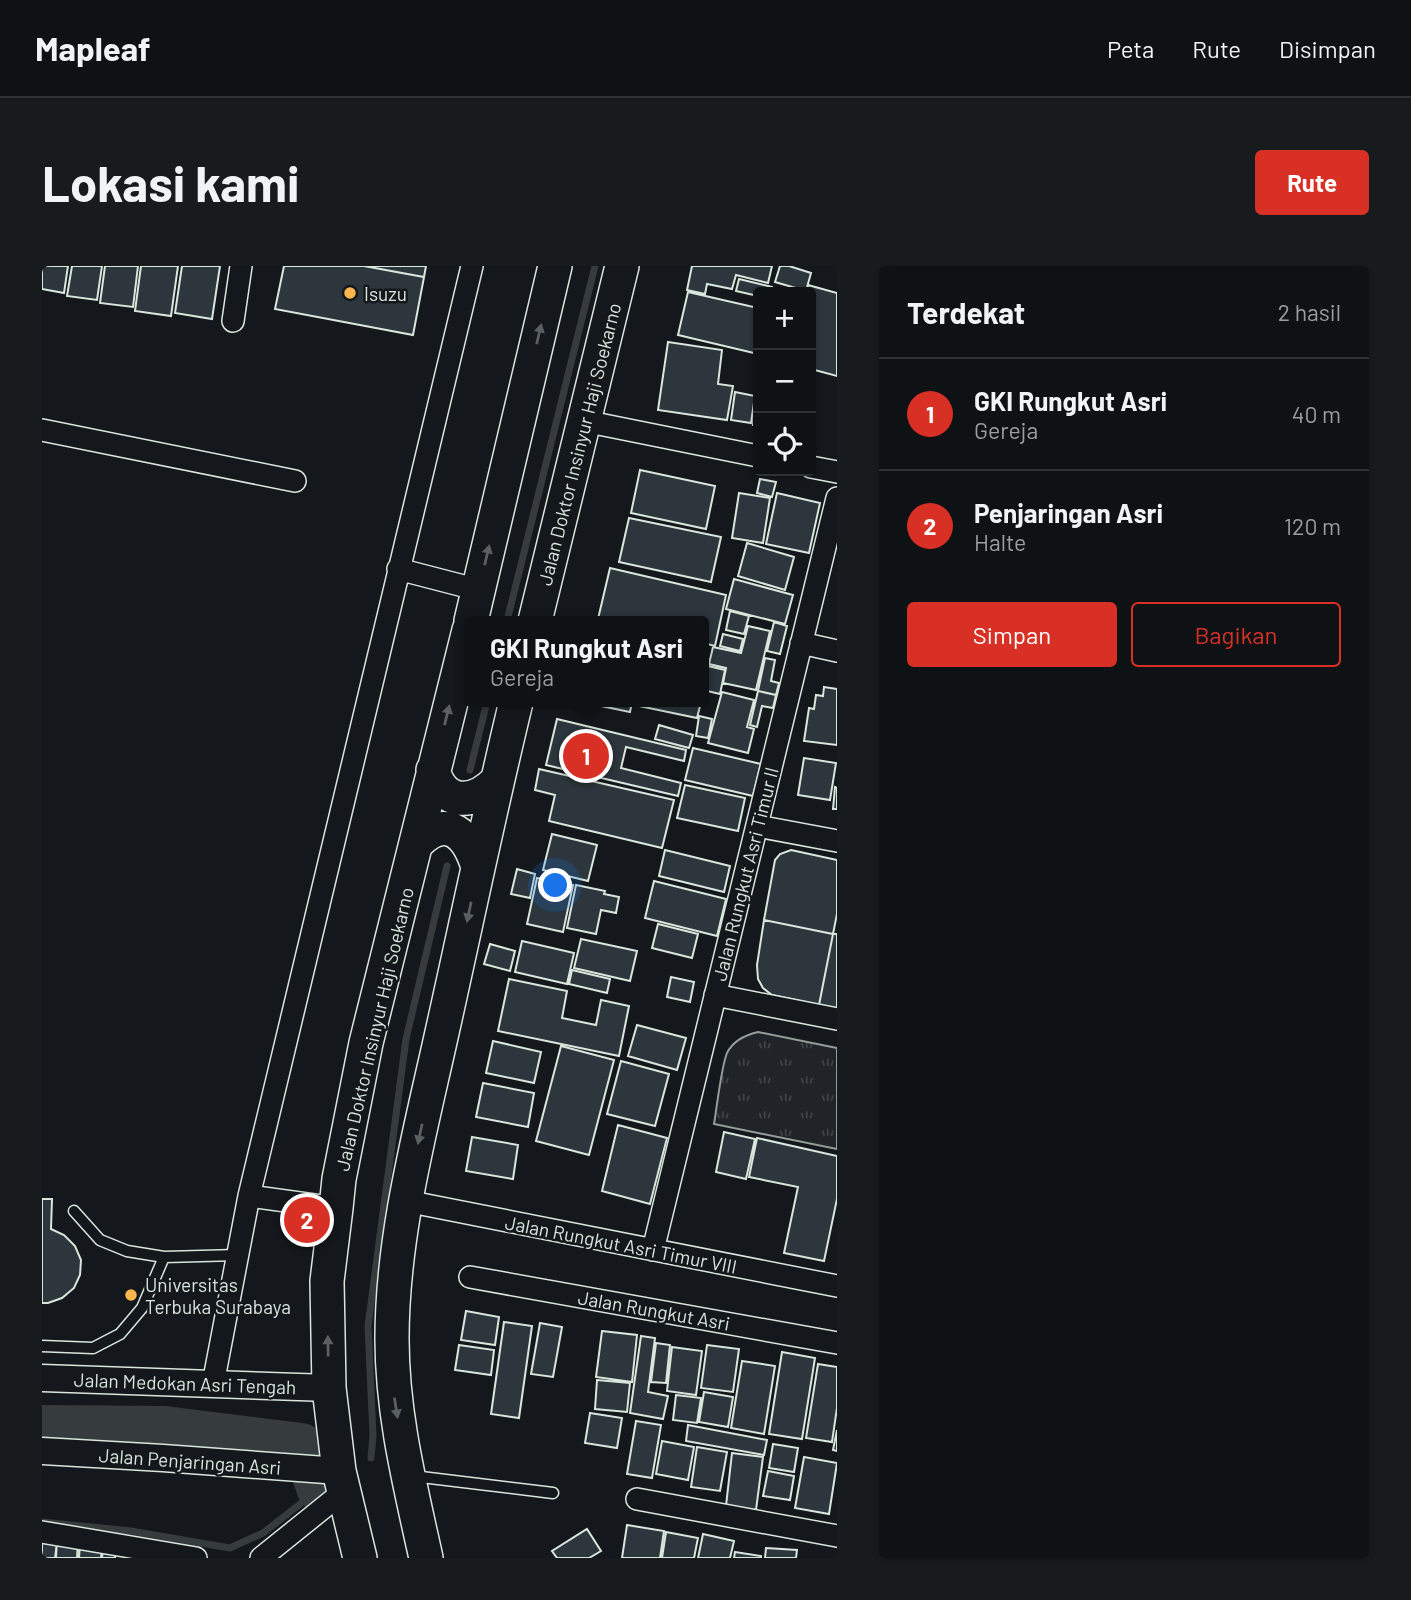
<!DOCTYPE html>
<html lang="id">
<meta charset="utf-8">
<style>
:root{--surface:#0f1215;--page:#181b1e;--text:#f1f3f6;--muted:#9b9ea0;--line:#2f3234;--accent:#d93025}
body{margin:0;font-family:Barlow,sans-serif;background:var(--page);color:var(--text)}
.controls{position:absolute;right:21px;top:21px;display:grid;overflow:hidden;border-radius:7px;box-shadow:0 2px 5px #0004}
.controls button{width:63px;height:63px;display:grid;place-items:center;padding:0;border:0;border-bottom:2px solid var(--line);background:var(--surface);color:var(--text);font:35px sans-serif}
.you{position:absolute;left:514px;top:620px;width:24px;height:24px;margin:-18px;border:5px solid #fff;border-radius:50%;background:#1a73e8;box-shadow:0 0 0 10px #1a73e833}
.badge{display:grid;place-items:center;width:46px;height:46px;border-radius:50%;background:var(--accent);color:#fff;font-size:23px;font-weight:700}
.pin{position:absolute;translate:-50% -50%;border:4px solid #fff;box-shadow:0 2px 7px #0006}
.popup{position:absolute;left:422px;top:350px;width:245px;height:91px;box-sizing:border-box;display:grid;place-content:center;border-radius:7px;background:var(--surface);filter:drop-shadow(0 2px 5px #0005);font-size:23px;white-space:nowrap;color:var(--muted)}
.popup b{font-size:26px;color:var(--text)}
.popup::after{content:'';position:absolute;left:50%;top:100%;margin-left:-14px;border:14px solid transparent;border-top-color:var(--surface)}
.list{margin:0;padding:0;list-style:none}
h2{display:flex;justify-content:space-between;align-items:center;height:91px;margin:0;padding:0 28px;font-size:30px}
h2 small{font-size:23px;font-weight:400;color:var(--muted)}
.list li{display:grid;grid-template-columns:46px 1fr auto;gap:21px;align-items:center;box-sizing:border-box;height:112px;padding:0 28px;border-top:2px solid var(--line)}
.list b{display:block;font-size:26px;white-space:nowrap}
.list p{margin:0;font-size:23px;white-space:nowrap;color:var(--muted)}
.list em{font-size:23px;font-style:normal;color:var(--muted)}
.actions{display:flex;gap:14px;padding:21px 28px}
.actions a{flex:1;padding:16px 0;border:2px solid var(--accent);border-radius:7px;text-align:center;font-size:24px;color:var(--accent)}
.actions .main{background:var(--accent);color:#fff}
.icon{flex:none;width:38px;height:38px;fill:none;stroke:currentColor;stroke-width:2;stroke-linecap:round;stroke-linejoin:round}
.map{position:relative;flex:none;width:795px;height:1292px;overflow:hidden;border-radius:7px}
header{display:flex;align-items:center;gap:42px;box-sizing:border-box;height:98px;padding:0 35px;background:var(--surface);border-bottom:2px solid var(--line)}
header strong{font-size:33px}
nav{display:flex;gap:38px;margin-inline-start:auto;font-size:24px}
.intro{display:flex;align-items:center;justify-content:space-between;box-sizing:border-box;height:168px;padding:0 42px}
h1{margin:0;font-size:49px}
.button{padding:18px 32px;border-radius:7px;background:var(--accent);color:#fff;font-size:24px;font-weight:700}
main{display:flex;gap:42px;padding:0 42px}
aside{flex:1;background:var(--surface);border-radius:7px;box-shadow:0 2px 5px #0004}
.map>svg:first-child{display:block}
.grass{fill:url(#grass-tufts);stroke:#939e99;stroke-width:2}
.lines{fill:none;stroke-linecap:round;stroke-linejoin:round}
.stream{stroke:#363b3e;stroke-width:7}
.river{stroke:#363b3e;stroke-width:42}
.building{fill:#2c363c;stroke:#d8e6dc;stroke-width:2}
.service-casing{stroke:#d8e6dc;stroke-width:13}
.minor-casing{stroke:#d8e6dc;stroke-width:24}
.tertiary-casing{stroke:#d8e6dc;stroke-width:29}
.primary-casing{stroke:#d8e6dc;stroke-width:36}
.service{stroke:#14181c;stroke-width:10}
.minor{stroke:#14181c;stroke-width:21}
.tertiary{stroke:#14181c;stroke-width:26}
.primary{stroke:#14181c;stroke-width:33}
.oneway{fill:#59605f}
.poi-dot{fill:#ffb74d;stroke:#14181c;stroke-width:2.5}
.labels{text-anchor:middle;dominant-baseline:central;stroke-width:5;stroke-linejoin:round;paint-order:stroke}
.poi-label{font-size:19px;fill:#d8e6dc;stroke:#14181c;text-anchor:start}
.street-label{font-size:19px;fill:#d8e6dc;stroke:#14181c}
</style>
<header>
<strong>Mapleaf</strong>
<nav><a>Peta</a><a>Rute</a><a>Disimpan</a></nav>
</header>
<div class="intro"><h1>Lokasi kami</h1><a class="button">Rute</a></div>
<main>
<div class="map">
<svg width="795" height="1292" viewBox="0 0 795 1292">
<defs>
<pattern id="grass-tufts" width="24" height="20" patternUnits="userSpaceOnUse" patternTransform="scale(1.75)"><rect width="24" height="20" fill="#202428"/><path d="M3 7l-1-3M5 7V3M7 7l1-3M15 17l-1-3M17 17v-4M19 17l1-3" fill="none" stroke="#404447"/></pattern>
</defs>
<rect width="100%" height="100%" fill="#14181c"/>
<path class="grass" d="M716,766L795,782V883L672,858C675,841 679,802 685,787C691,775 703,769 716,766Z"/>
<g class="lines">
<path class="stream" d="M465,355L553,0
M428,504L445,436
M329,1192L331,1170L326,1060L364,773L405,600
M0,1256L89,1265L188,1282L221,1267L276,1224"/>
<path class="river" d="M0,1160L123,1161L260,1178L276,1224"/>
</g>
<path class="building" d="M0,0H26L22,27L0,23Z
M30,0H60L55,34L25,30Z
M63,0H96L91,41L58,37Z
M99,0H136L129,50L93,45Z
M140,0H178L170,53L133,47Z
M242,0H322L382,11L371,69L233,43Z
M322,0H384L382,11Z
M650,0H730L726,17L694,9L690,23L665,18L663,28L645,24Z
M738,0H747L769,7L764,25L733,16Z
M697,13L730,21L729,26H716V30L694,25Z
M766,19L795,27V110L769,103V26H765Z
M646,26L716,42V88L636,69Z
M626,76L680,84L676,118L691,120L685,154L616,144Z
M693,126L713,130L709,157L689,154Z
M715,129H716V160L711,159Z
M598,204L673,220L664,263L589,247Z
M718,213L734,216L730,231L715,227Z
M697,227L728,232L721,277L690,272Z
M735,227L778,237L767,287L724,278Z
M587,252L679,271L669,316L577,296Z
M705,277L752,291L743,324L696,310Z
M568,302L684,329L673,380L661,377V355H567L556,353Z
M692,313L751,329L743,358L684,343Z
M688,345L707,350L702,368L684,364Z
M732,356L745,360L738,388L725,385Z
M706,360L728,365L714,424L681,417L684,402L667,398L671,381L699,387Z
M681,368L701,373L698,385L678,380Z
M723,392L733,394L729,415L737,417L734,429L716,425Z
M666,400L683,404L678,428L661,424Z
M782,421L795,423V479L762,475L767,442L772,443L774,429L781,430Z
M716,425L734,429L731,442L720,440L715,461L708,459Z
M680,426L712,434L705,461L712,463L706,487L666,477Z
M540,436H590L588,446Z
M598,436H659L655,452L597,440Z
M657,450L670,453L666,472L654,470Z
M515,453L644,484L642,495L584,481L579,502L639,517L636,530L504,499Z
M617,459L651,469L647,482L613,473Z
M651,482L719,498L711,530L643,514Z
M762,492L794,497L788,534L756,529Z
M497,503L632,534L620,582L507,555L513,529L493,524Z
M643,519L703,532L696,565L635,552Z
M793,521L795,522V543H791Z
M510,568L555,579L546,615L501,604Z
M623,584L688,600L682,626L617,610Z
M749,584L795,594V648L791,668L722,654L733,594L738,588Z
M475,603L493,608L488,632L469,628Z
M495,612L531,619L521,666L485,658Z
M612,615L684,633L675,670L603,652Z
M534,619L563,625L562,628L577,631L574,647L559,644L554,668L525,662Z
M722,654L791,668L777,739L730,729L721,722L716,713L715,699Z
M616,658L656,668L650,692L610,682Z
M791,668H795V743L777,739Z
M539,673L595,685L588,715L532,702Z
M480,675L532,687L525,718L473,706Z
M448,678L473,685L468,705L442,698Z
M530,704L568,713L565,727L527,718Z
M629,711L652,716L648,736L625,731Z
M467,713L525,725L520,752L554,759L559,734L587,740L577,790L456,765Z
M595,759L644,772L635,804L586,790Z
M451,775L499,786L492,817L444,807Z
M519,780L572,794L547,889L494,875Z
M579,795L627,808L613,860L565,848Z
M441,817L492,827L486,861L434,851Z
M576,859L625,872L608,938L560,925Z
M682,866L713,873L704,913L674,906Z
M430,871L476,879L471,913L424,905Z
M715,872L795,890V933L782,995L742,987L756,921L707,911Z
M0,933H10L9,963L22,969L33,980L39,994L38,1009L32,1022L20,1032L6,1037H0Z
M424,1045L457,1051L453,1079L419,1074Z
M462,1056L490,1060L477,1152L449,1148Z
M498,1057L520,1061L511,1111L489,1108Z
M560,1065L595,1069L590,1116L554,1111Z
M599,1070L613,1072L606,1126L626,1130L621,1153L588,1147Z
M614,1077L628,1079L624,1117L609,1116Z
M417,1079L452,1084L449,1109L413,1104Z
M665,1079L697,1083L691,1126L659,1122Z
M630,1081L660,1085L654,1129L625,1125Z
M740,1086L773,1092L760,1173L727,1168Z
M700,1095L733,1100L722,1168L689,1162Z
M776,1098L795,1101V1142L790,1176L764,1172Z
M555,1114L588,1117L585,1146L553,1143Z
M662,1126L691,1131L686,1161L657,1156Z
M634,1129L659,1132L655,1157L631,1154Z
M548,1147L580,1152L575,1182L543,1177Z
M594,1155L619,1159L610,1212L585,1208Z
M646,1159L725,1174L722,1189L644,1175Z
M795,1164V1185L791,1184Z
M620,1175L652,1181L646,1214L614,1208Z
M731,1178L756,1182L752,1206L727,1202Z
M655,1181L685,1186L678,1225L649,1221Z
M690,1187L721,1191L714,1244L684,1240Z
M762,1191L795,1197L787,1248L753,1242Z
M726,1205L752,1210L748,1234L721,1230Z
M585,1259L622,1265L618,1292H580Z
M545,1263L559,1285L547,1292H515L510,1285Z
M624,1266L656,1272L652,1292H620Z
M661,1268L692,1275L688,1292H656Z
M15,1274L36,1275L35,1292H14Z
M0,1275L15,1276L13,1292H0Z
M38,1278L60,1280L59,1292H37Z
M61,1282L74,1283L73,1292H60Z
M724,1282L755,1284L754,1292H723Z
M693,1286L719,1290V1292H692Z"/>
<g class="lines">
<defs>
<path id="service" d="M32,945L58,974L85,985L122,991
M0,1080L51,1082L78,1068L100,1042L122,991L196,989
M371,1210L511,1227"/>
<path id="minor" d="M191,55L199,0
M542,155L716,190
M0,164L253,215
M769,201L795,206
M356,303L437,324
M759,377L795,385
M715,560L795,575
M673,729L795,753
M207,930L294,942
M364,935L795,1020
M611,984L795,232
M428,1011L795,1077
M171,1118L207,930L430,0
M595,1233L795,1270
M0,1266L154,1292
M219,1292L301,1226"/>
<path id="tertiary" d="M0,1112L287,1122
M0,1185L121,1192L297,1205"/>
<path id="primary" d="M429,355L513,0
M493,355L580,0
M391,504C401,540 431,539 454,516
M376,576C406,547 426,569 436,601
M318,1292L297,1205L287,1122L285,1015L294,942L297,913L324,777L427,364
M384,1292C368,1219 350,1148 350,1073C350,971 377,870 399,771C424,659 447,547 474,436"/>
</defs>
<use href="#service" class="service-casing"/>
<use href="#minor" class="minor-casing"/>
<use href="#tertiary" class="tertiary-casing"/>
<use href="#primary" class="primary-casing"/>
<use href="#service" class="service"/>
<use href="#minor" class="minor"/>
<use href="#tertiary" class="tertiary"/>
<use href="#primary" class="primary"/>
</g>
<defs><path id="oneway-solid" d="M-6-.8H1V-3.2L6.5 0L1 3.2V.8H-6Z" transform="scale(1.75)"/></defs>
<g class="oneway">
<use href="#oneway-solid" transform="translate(497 68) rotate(-77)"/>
<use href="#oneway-solid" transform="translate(445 289) rotate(-77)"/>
<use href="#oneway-solid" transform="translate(405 449) rotate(-76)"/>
<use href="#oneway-solid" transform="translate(427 646) rotate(102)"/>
<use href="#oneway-solid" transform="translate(378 868) rotate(102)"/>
<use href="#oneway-solid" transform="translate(286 1080) rotate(-91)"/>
<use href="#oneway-solid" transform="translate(354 1142) rotate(81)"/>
</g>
<g class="poi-dot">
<circle cx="308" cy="27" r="7"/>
<circle cx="89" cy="1029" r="7"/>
</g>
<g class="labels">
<g class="poi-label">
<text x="322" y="27">Isuzu</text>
<text x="103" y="1018">Universitas<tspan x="103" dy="22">Terbuka Surabaya</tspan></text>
</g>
<g class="street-label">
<text transform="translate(537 178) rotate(-76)">Jalan Doktor Insinyur Haji Soekarno</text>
<text transform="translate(703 608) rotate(-76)">Jalan Rungkut Asri Timur II</text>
<text transform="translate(332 763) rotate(-77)">Jalan Doktor Insinyur Haji Soekarno</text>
<text transform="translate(579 978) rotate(11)">Jalan Rungkut Asri Timur VIII</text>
<text transform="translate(612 1044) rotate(10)">Jalan Rungkut Asri</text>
<text transform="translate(143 1117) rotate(2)">Jalan Medokan Asri Tengah</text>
<text transform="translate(148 1195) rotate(4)">Jalan Penjaringan Asri</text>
</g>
</g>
</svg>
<div class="controls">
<button>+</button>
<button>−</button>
<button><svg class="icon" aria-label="locate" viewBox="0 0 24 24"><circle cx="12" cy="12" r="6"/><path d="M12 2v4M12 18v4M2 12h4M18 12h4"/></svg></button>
</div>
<div class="you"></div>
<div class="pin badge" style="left:544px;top:490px">1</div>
<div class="popup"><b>GKI Rungkut Asri</b>Gereja</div>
<div class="pin badge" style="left:265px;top:954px">2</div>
</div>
<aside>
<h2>Terdekat<small>2 hasil</small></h2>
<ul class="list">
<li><span class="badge">1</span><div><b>GKI Rungkut Asri</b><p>Gereja</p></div><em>40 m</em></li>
<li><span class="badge">2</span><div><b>Penjaringan Asri</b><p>Halte</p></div><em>120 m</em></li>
</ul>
<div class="actions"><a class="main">Simpan</a><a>Bagikan</a></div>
</aside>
</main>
